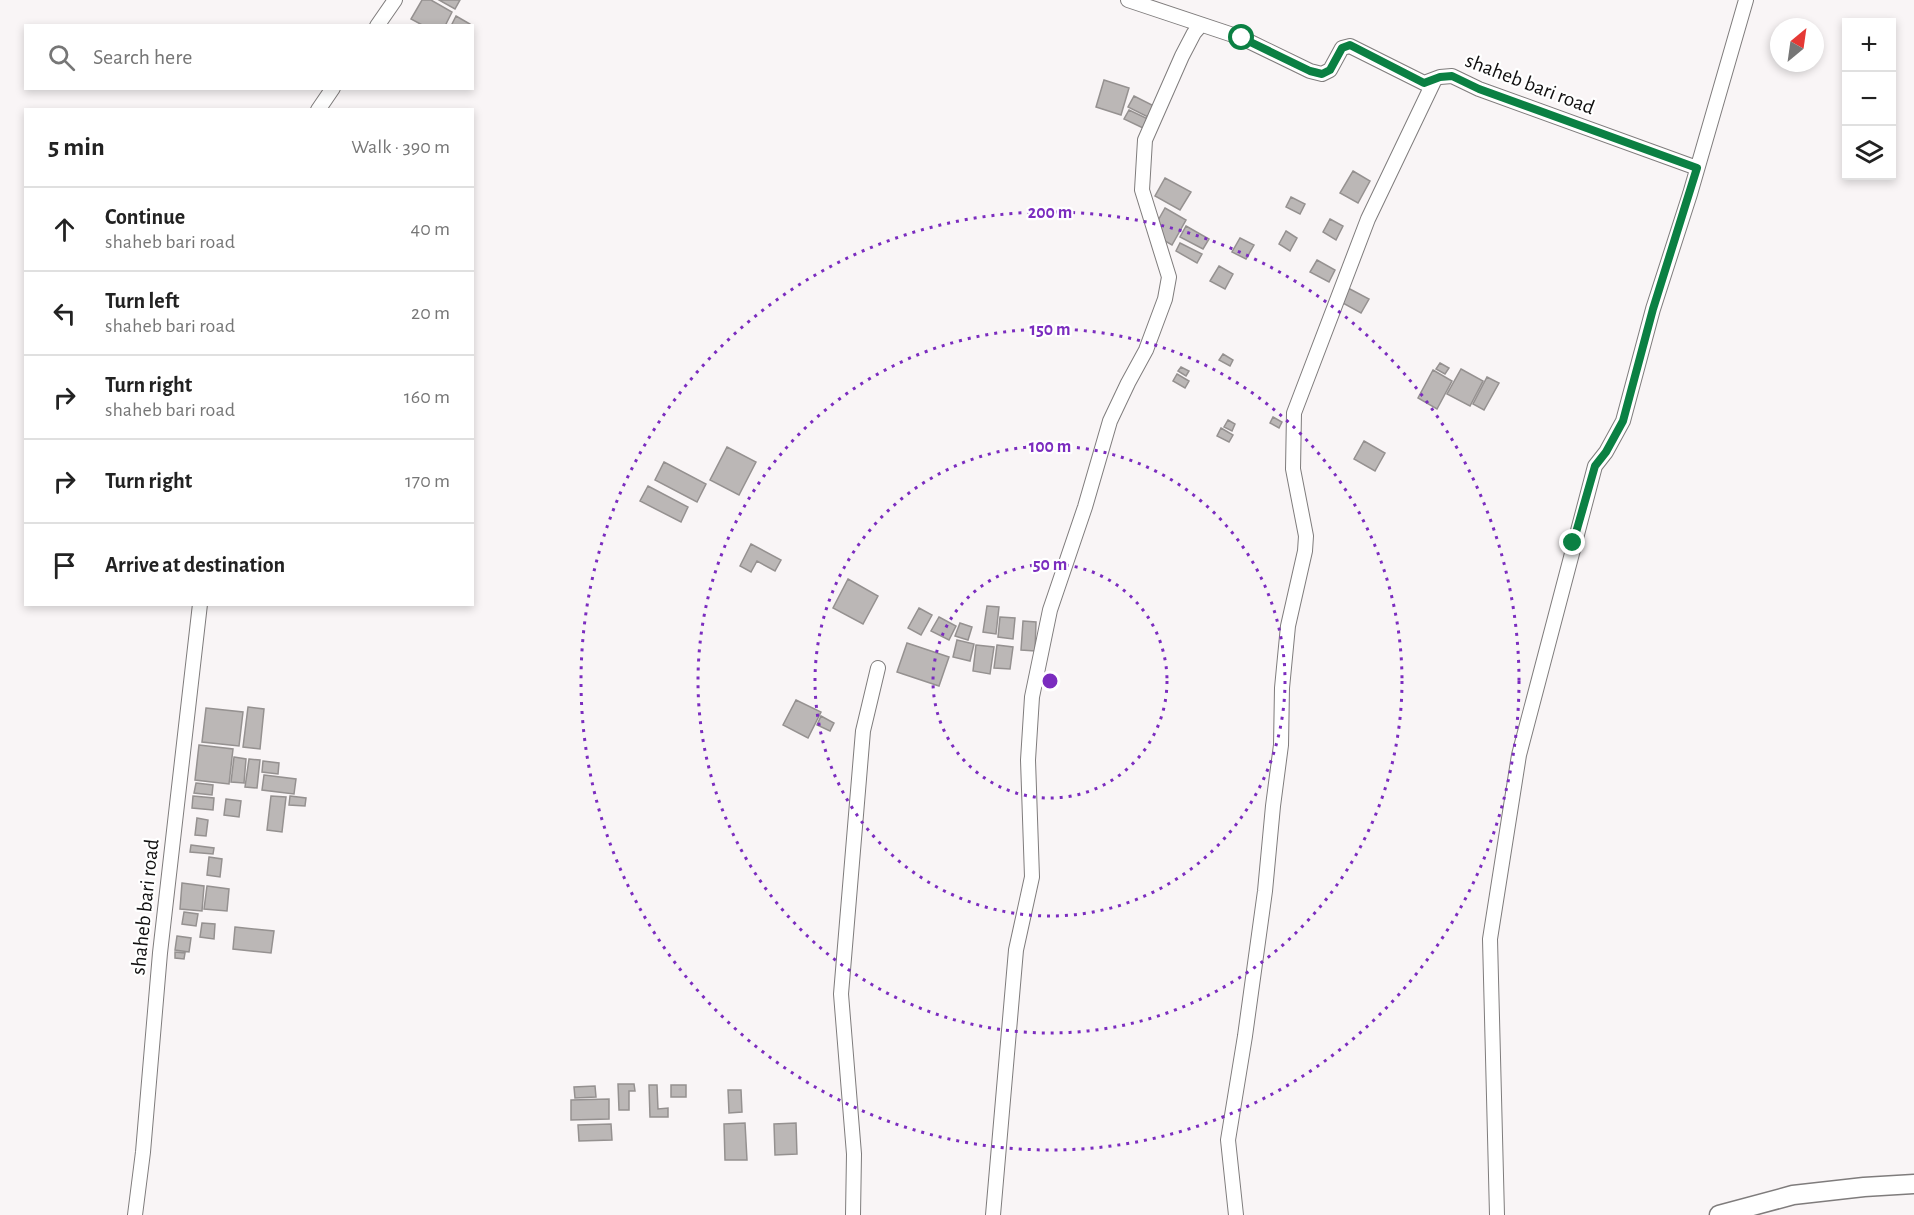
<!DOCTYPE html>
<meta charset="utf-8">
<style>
:root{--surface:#fff;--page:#f6f6f6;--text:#222;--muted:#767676;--line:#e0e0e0}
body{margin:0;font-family:"Alegreya Sans",sans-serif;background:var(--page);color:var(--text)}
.controls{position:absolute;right:18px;top:18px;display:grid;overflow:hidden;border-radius:0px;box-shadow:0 3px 9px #0003}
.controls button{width:54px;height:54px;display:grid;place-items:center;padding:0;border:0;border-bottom:2px solid var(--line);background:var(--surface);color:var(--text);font:30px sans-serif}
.compass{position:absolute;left:1770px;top:18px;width:54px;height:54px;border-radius:50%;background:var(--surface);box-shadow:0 3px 9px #0003;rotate:29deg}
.stop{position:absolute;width:18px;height:18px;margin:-14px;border:4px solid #0b8043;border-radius:50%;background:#fff}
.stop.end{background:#0b8043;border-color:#fff;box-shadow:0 2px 6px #0008}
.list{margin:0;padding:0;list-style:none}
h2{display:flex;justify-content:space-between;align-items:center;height:78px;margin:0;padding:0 24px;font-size:26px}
h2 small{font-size:20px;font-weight:400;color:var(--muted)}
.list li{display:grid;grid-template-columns:39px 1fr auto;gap:18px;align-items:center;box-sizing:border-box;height:84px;padding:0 24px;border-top:2px solid var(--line)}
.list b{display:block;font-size:22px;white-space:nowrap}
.list p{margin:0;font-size:20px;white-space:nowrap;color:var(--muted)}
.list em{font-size:20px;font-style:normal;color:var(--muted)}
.icon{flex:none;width:33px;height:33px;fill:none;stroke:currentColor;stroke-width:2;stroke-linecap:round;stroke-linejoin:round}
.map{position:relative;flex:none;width:1914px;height:1215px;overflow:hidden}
.search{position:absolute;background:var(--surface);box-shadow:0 3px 9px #0003;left:24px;top:24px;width:450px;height:66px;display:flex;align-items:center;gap:15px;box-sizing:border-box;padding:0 21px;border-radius:0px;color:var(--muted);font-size:22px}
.panel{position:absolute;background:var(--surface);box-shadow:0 3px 9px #0003;left:24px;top:108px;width:450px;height:498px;border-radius:0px}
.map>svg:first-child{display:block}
.building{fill:#bbb7b6;stroke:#959190;stroke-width:1.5}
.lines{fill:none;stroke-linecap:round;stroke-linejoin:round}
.street-casing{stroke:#7f7c7c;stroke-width:16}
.secondary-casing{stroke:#7f7c7c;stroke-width:21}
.street{stroke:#fff;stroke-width:14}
.secondary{stroke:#fff;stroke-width:18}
.route{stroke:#0b8043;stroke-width:8}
.ring{fill:none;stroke:#7b2cbf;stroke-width:3;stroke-dasharray:3 6}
.labels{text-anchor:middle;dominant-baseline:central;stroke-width:4.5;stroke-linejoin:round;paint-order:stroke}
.street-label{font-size:21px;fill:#100f0f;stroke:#fff}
.centre{fill:#7b2cbf;stroke:#fff;stroke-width:3}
.ring-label{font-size:18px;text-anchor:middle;font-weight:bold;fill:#7b2cbf;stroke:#fff;stroke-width:4.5;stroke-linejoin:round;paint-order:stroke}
</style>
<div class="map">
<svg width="1914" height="1215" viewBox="0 0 1914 1215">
<rect width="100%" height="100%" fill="#f9f5f6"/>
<path class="building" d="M422,0H431L452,12L445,26H424L411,19Z
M439,0H460L455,9Z
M456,16L470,24L469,26H451Z
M1104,80L1129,88L1121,115L1096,107Z
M1134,96L1154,106L1148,117L1128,107Z
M1129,110L1148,119L1143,128L1124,119Z
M1353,171L1370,181L1358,203L1340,193Z
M1165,178L1191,192L1180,210L1155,196Z
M1291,197L1305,204L1300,214L1286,207Z
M1165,208L1186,220L1172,245L1151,233Z
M1330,219L1343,226L1336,240L1323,232Z
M1186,226L1209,239L1203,249L1180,237Z
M1286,231L1297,238L1290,251L1279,244Z
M1240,238L1254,245L1246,259L1232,252Z
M1180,243L1202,254L1197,263L1176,251Z
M1317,260L1335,270L1329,282L1310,272Z
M1219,266L1233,274L1225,289L1210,281Z
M1348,288L1369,299L1361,313L1341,302Z
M1223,354L1233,360L1230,366L1219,360Z
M1440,363L1449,368L1445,374L1436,369Z
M1181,367L1189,371L1186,376L1178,371Z
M1461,369L1483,381L1470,406L1447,394Z
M1433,370L1452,381L1437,409L1418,398Z
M1177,374L1189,381L1185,388L1173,381Z
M1487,377L1499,383L1484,410L1473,404Z
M1273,417L1282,422L1279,428L1270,423Z
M1228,420L1235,424L1232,431L1224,427Z
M1221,428L1233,435L1229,442L1217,436Z
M1364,441L1385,453L1375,471L1354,459Z
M727,447L756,462L739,495L710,480Z
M664,462L706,484L697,502L655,480Z
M648,486L688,507L681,522L640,501Z
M751,544L781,560L775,571L757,561L751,572L740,566Z
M848,579L878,596L863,624L833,608Z
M987,606L999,607L996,634L983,632Z
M919,608L932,615L921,635L908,628Z
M939,617L956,626L949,640L931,631Z
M1000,617L1015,618L1013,639L998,637Z
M1023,621L1036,622L1035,651L1021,650Z
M960,623L972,627L968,640L955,636Z
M957,640L974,644L970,661L953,657Z
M907,643L949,657L939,686L897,672Z
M976,645L994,647L990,674L973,671Z
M997,645L1013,647L1010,669L994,668Z
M796,700L821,712L808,738L783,725Z
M248,707L264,709L260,749L243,747Z
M206,708L243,712L239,746L202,742Z
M821,716L834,723L830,731L817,725Z
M199,745L233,749L229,784L195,780Z
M234,757L246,759L244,783L231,782Z
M249,759L260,760L257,788L245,787Z
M263,761L279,763L278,774L262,772Z
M264,775L296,779L294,794L262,790Z
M196,783L213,785L212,795L194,793Z
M193,796L214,798L213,810L192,808Z
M271,796L286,797L282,832L267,830Z
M290,796L306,798L305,806L289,805Z
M226,799L241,801L239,817L224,815Z
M197,818L208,820L206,836L195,835Z
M191,845L214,848L213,854L190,852Z
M209,857L222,859L220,877L207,875Z
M182,883L204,886L202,911L180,909Z
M207,886L229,889L227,911L204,909Z
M184,912L198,914L196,926L182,924Z
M202,923L215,924L214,939L200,937Z
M235,927L274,931L271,953L233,949Z
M177,936L191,938L189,952L175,950Z
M175,952L185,953L184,959L175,958Z
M618,1084H634L635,1091H629V1110H619Z
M649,1085H657L658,1109L668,1108V1117H650Z
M671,1085H686V1097H671Z
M595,1086L596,1097L575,1098L574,1087Z
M728,1090H741L742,1112L729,1113Z
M609,1099V1119L571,1120V1100Z
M745,1123L747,1160H725L724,1124Z
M796,1123L797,1154L775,1155L774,1124Z
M611,1124L612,1140L579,1141L578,1125Z"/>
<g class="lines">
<defs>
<path id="street" d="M1128,0L1242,38L1310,71L1322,74L1330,70L1342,48L1350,46L1424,83L1440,77L1452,76L1479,89L1697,168
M377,26L395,0
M318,110L333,88
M135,1215L143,1152L160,953L200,604
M853,1215L854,1154L841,994L863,731L878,668
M993,1215L1016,950L1032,877L1028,760L1032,697L1050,610L1085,507L1110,421L1128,383L1146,350L1165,299L1169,277L1142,190L1145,140L1182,56L1194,33L1201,25
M1236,1215L1228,1140L1245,1036L1265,891L1273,806L1281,745L1282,688L1288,626L1305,551L1306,536L1293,469L1294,413L1368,219L1435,79
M1497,1215L1490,939L1519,755L1595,466L1606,452L1623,421L1653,309L1690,194L1746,0"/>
<path id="secondary" d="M1719,1215L1793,1195L1864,1187L1914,1184"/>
</defs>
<use href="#street" class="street-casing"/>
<use href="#secondary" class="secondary-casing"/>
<use href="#street" class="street"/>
<use href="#secondary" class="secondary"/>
</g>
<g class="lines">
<path class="route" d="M1242,38L1310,71L1322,74L1330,70L1342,48L1350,45L1424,83L1440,77L1452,76L1479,89L1697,168L1653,309L1623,421L1606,452L1595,466L1573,543"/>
</g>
<g class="ring">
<circle cx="1050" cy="681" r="117"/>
<circle cx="1050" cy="681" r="235"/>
<circle cx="1050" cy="681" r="352"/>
<circle cx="1050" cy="681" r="469"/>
</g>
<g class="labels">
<g class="street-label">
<text transform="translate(1530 84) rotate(21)">shaheb bari road</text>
<text transform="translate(145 907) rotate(-84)">shaheb bari road</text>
</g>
</g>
<circle cx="1050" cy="681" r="9" class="centre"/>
<g class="ring-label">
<text x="1050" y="218">200 m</text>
<text x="1050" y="335">150 m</text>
<text x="1050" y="452">100 m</text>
<text x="1050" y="570">50 m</text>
</g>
</svg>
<div class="controls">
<button>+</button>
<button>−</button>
<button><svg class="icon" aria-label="layers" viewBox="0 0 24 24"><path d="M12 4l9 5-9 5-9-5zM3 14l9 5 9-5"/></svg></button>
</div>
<svg class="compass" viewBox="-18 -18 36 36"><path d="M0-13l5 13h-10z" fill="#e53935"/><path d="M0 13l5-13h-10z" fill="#767676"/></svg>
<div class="stop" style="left:1242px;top:38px"></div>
<div class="stop end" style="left:1573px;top:543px"></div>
<div class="search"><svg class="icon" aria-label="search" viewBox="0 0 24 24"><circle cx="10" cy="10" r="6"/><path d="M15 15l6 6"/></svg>Search here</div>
<section class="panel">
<h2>5 min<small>Walk · 390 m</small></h2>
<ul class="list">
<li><svg class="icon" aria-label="ahead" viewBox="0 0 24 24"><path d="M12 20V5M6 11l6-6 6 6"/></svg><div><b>Continue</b><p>shaheb bari road</p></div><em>40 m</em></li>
<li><svg class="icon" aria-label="left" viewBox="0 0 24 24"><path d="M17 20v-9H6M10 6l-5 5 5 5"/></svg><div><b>Turn left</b><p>shaheb bari road</p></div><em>20 m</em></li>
<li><svg class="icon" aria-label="right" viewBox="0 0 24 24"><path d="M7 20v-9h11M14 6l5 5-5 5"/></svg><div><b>Turn right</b><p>shaheb bari road</p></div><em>160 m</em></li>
<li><svg class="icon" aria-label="right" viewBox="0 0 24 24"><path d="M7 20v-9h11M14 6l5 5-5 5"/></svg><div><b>Turn right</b></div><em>170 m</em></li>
<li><svg class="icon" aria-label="arrive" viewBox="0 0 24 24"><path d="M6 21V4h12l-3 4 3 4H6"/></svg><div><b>Arrive at destination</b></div></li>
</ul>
</section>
</div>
